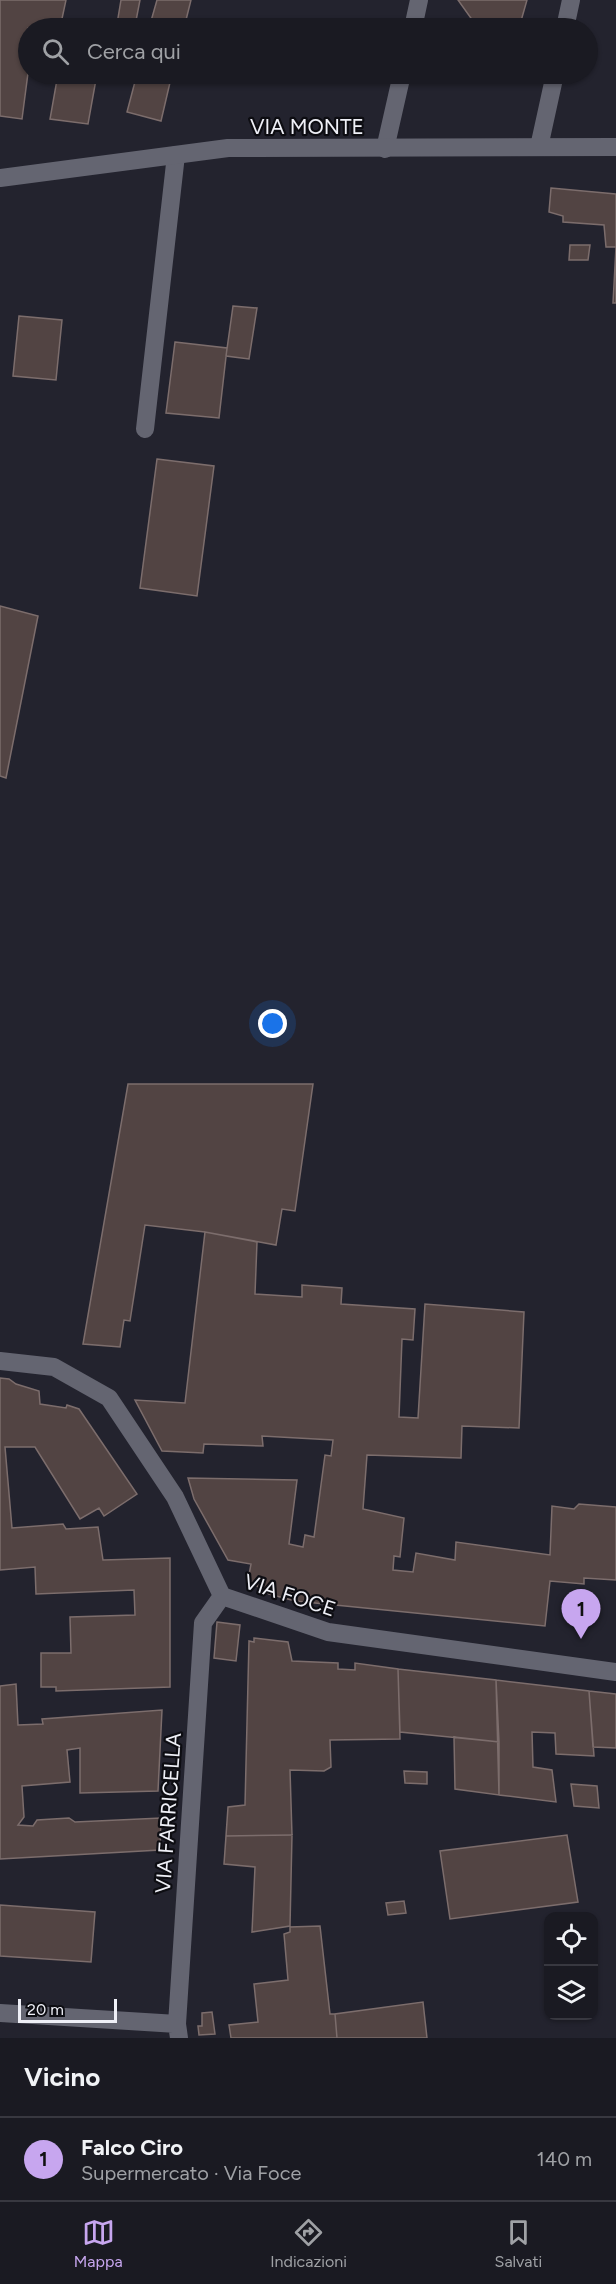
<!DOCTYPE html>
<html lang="it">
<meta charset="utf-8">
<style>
:root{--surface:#1a1a22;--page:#23232a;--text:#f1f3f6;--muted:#9fa1a5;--line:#383840;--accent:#c7a6ef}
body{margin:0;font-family:Figtree,sans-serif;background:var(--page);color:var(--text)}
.controls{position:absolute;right:18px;bottom:18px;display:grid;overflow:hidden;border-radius:12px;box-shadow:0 2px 4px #0004}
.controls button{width:54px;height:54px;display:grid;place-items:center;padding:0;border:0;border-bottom:2px solid var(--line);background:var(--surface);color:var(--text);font:30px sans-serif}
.scale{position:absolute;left:18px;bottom:15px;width:99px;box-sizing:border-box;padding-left:6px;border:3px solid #eff0f7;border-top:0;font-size:16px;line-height:21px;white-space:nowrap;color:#eff0f7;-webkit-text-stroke:4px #0d0d12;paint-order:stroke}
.you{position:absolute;left:273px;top:1024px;width:21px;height:21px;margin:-15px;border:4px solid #fff;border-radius:50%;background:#1a73e8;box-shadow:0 0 0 9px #1a73e833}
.badge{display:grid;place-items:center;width:39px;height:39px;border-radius:50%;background:var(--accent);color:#111;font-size:20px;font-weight:700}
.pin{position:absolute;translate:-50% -50px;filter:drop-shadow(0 2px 3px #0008)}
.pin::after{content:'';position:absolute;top:32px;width:21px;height:18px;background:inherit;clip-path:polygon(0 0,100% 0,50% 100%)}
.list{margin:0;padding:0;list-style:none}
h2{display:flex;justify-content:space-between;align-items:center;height:78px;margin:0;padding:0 24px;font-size:26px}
h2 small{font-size:20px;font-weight:400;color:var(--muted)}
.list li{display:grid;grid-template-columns:39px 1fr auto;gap:18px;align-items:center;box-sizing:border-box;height:84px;padding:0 24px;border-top:2px solid var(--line)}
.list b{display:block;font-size:22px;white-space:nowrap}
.list p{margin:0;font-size:20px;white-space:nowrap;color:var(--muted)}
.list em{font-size:20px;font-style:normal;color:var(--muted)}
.icon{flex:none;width:33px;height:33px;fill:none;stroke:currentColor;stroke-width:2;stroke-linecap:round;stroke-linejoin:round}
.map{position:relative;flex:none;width:616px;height:2038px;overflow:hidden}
.search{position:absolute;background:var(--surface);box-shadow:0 2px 4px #0004;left:18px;right:18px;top:18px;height:66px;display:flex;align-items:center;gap:15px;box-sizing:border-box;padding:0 21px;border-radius:33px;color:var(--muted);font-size:22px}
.sheet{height:162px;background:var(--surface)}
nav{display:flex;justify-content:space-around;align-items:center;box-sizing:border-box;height:84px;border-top:2px solid var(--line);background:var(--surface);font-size:16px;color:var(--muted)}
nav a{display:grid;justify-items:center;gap:3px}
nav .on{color:var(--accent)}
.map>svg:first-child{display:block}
.building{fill:#524443;stroke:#7c6d6c;stroke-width:1.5}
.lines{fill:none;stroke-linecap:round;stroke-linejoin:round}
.service{stroke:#646571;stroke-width:18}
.minor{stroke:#646571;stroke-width:18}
.labels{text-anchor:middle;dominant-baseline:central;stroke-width:4.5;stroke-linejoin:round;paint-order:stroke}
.street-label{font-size:21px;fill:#eff0f7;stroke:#0d0d12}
</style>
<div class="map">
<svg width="616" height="2038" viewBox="0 0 616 2038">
<rect width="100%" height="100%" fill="#23232e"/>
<path class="building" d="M0,0H66L60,28H28V73L22,119L0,116Z
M121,0H140L135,26L117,24Z
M157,0H191L184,28H149Z
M458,0H527L519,28H478Z
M58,74H97L88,124L50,119Z
M137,74H172L161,121L127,112Z
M551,188L616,194V303H613L616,247H606L604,225L563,222V216L549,212Z
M570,245H590L588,260H569Z
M233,306L257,308L249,359L226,356Z
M19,316L62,320L56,380L13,376Z
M175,342L227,348L219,418L166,413Z
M157,459L214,466L197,596L140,588Z
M0,606L38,616L6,778L0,776Z
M128,1084H313L295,1211L282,1209L276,1245L205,1232L145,1225L130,1321L124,1320L120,1347L83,1344Z
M205,1232L257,1242L255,1294L302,1297V1285L342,1288L341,1304L415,1309L413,1340L402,1339L399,1417L418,1418L425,1304L524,1312L519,1428L462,1426L461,1458L367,1455L363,1509L404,1518L400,1557L394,1556L393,1570L413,1572L416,1553L455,1560L456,1542L550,1555L552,1506L574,1509L579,1504L616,1507V1580L584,1578V1584L550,1581L545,1626L295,1601L269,1594L248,1580L251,1564L228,1560L194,1499L188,1478L297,1480L289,1544L303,1547L305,1535L314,1537L325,1455L331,1456L333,1440L262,1436L263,1446L204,1444L203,1453L162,1451L135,1400L185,1403Z
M0,1378L9,1379L16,1384L39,1391L40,1404L66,1408L67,1405L79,1409L137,1494L104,1516L99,1508L80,1519L35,1447H5L12,1528L63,1524L66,1529L98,1527L103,1560L170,1558V1687L56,1691V1687H41V1653H71L70,1617L135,1615L134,1590L36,1594L35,1567L0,1570Z
M217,1622L240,1625L236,1661L214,1658Z
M254,1638L288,1642L292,1661L338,1663V1669L355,1670V1663L398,1669L400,1739L330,1740L331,1767L324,1771L290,1770L292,1835L226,1836L228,1807L245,1805L249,1641L254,1642Z
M398,1669L496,1680L499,1742L400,1732Z
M496,1680L589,1691L594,1756L556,1754L555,1733L532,1732L533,1767L552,1770L556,1802L499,1795Z
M16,1684L18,1725L43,1724L42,1719L162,1710L158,1791L80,1793V1748L67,1750L70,1782L22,1786L24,1817L18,1825L33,1826L37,1820L69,1818L75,1822L161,1818L160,1850L0,1859V1686Z
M589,1691L616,1694V1748L593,1747Z
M454,1737L499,1742V1795L455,1789Z
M404,1771L427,1772V1784L405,1783Z
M571,1784L597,1786L599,1808L574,1806Z
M292,1835L290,1926L252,1932L255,1867L224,1864L226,1836Z
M567,1835L578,1902L450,1919L440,1851Z
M404,1901L406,1913L388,1915L386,1903Z
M0,1905L95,1912L91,1962L0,1956Z
M320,1926L330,2014H335L337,2038H231L229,2025L258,2022L254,1984L288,1980L284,1934L290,1932V1927Z
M423,2002L427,2038H337L335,2014Z
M212,2012L215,2034L199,2035L198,2026H202V2013Z"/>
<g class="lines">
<path class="service" d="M413,28L419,0
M385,149L402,74
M145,429L176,155"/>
<path class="minor" d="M565,28L571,0
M539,147L555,74
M0,178L228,148L616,147
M0,1361L54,1367L109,1398L175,1497L222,1596L328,1632L616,1672
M0,2013L177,2024
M179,2038L177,2024L203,1623L222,1596"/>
</g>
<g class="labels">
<g class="street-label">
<text x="307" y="126">VIA MONTE</text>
<text transform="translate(290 1595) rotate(18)">VIA FOCE</text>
<text transform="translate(168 1813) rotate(-86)">VIA FARRICELLA</text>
</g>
</g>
</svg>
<div class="controls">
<button><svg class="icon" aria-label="locate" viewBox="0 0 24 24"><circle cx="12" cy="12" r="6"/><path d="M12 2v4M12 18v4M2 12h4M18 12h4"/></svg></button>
<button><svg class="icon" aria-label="layers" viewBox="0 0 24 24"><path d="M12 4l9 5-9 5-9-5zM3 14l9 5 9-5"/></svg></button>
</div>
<div class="scale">20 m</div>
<div class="you"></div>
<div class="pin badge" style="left:581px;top:1639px">1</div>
<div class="search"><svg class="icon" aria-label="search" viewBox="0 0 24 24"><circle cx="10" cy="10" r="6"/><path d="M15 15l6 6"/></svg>Cerca qui</div>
</div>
<section class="sheet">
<h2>Vicino<small></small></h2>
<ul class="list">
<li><span class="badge">1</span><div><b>Falco Ciro</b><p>Supermercato · Via Foce</p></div><em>140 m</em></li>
</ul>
</section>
<nav>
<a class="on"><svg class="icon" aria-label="map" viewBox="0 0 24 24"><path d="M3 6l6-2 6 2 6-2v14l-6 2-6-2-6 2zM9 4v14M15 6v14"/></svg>Mappa</a>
<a><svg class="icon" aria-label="directions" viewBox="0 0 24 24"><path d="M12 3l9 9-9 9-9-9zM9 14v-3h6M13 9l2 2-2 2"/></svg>Indicazioni</a>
<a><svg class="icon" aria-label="saved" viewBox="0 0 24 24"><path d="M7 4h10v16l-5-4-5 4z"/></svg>Salvati</a>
</nav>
